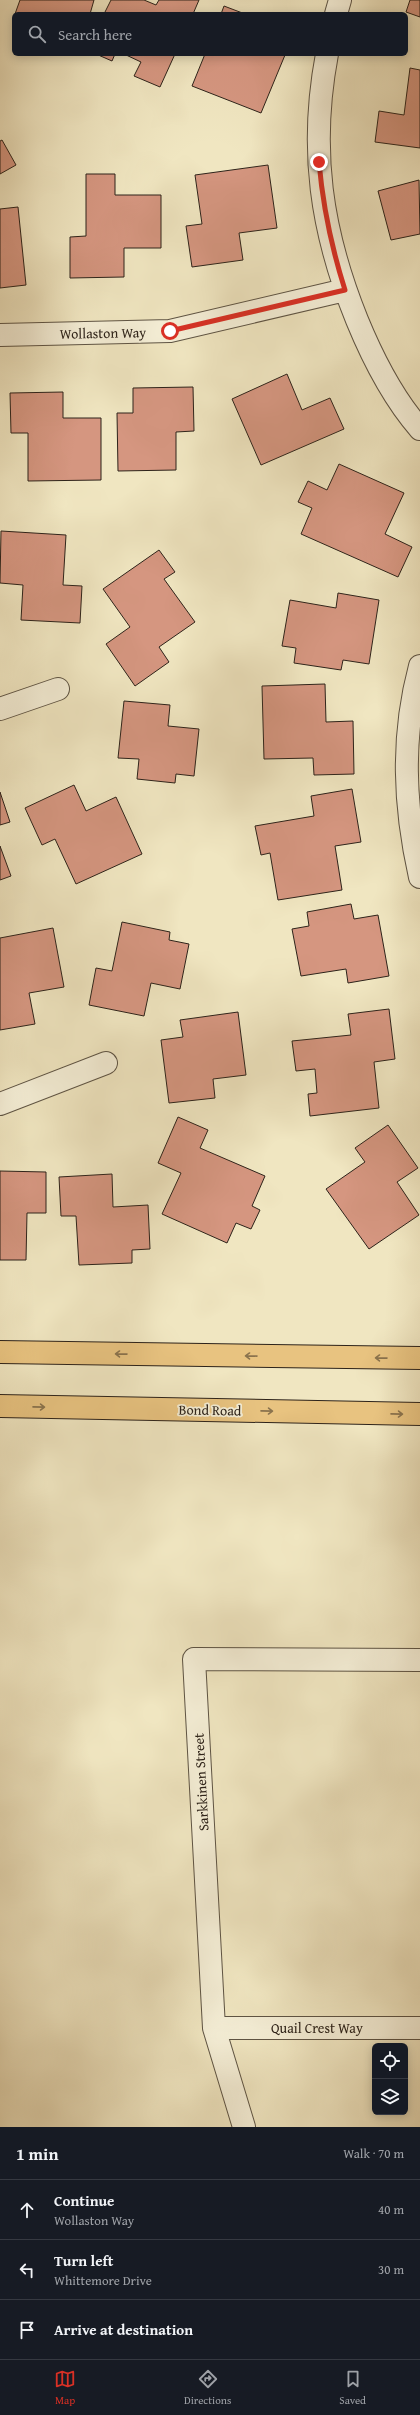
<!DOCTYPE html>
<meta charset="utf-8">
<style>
:root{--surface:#171b24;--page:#20242c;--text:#f1f3f6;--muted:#9ea1a6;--line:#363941;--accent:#d93025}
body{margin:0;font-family:"Gentium Book Plus",serif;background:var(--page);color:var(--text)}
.controls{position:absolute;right:12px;bottom:12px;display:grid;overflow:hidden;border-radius:6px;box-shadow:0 2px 10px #0003}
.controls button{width:36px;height:36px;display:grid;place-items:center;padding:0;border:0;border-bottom:1px solid var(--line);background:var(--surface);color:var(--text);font:20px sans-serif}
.stop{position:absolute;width:12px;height:12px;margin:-9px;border:3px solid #d93025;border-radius:50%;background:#fff}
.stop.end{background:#d93025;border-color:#fff;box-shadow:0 1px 4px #0008}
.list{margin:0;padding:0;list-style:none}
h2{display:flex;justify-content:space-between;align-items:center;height:52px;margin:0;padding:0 16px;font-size:17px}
h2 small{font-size:13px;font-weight:400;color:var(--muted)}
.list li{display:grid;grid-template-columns:26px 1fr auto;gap:12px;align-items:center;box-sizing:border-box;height:60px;padding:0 16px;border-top:1px solid var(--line)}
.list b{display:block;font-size:15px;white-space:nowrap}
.list p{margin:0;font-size:13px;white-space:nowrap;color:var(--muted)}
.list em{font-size:13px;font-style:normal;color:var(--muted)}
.icon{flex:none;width:22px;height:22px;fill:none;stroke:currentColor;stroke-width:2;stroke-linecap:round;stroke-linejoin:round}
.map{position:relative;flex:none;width:420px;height:2127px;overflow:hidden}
.search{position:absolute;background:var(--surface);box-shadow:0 2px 10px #0003;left:12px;right:12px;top:12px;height:44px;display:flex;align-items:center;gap:10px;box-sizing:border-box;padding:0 14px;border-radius:6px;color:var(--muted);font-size:15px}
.sheet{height:232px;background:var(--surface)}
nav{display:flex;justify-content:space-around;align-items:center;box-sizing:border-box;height:56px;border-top:1px solid var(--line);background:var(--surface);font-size:11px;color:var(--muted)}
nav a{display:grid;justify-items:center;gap:2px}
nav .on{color:var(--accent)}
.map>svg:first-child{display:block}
.building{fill:#d59680;stroke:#2d231a}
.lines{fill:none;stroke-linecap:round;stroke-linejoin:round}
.minor-casing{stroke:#5e5444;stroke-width:24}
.primary-casing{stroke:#2d231a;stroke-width:24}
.minor{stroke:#f5efd7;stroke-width:22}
.primary{stroke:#e8c380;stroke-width:22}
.oneway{stroke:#8a734d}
.route{stroke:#d93025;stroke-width:5}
.labels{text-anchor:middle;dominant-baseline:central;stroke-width:3.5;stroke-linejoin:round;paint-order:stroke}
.street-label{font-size:14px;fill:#2d231a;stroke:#f5efd7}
</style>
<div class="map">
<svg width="420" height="2127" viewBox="0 0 420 2127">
<rect width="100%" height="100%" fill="#f0e6c1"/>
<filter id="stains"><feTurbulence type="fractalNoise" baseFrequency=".005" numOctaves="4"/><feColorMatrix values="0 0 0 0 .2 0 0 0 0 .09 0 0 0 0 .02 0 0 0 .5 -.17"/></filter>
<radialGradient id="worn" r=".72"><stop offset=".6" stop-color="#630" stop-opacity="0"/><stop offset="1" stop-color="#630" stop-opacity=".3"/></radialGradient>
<path class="building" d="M20,0H94L90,14H15Z
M111,0H144L156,5L159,0H199L193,14H104Z
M410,0H420V17L406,12Z
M224,6L245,14H221Z
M96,54H115L112,61Z
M124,54H175L160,87L134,76L141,62Z
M205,54L285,55L261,113L192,86Z
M410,68L420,70V148L375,142L379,111L404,115Z
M2,140L16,165L0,174V141Z
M268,165L277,228L239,233L243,260L192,267L186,226L202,224L195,175Z
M86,174H115V195H161V248H124V277L70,278V237L86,236Z
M419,180L420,234L391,240L378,191Z
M18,207L26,285L0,288V209Z
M287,374L302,410L330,398L344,429L261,465L232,399Z
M193,387L194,431L176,432V470L118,471L117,413H133V388Z
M63,392V418H101V480L28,481V433H11L10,393Z
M339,464L404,493L385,534L412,547L398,577L301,534L312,508L298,502L308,481L327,490Z
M1,531L66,535L63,585L82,586L80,623L21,620L23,585L0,583Z
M159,550L175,572L164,579L195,622L159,647L169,662L135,686L106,644L130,627L103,589Z
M338,593L379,600L369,664L343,660L341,670L294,663L296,648L282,646L290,600L336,608Z
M325,684L326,722L353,721L354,774L314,775L313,758L264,759L262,686Z
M124,701L170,705L168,726L199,729L194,776L176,774L175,783L137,779L139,759L118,758Z
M74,785L86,811L116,797L142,854L76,884L55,839L42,845L25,808Z
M352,789L361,842L335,846L342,890L278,900L270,853L261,855L255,826L314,816L311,796Z
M0,792L10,822L0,825Z
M0,846L11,876L0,880Z
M351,904L354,919L378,915L389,976L348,983L346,969L301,976L292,929L309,926L307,912Z
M122,922L170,932L169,940L189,944L180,989L151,983L144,1016L89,1005L96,968L112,971Z
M53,928L64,987L29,993L35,1024L0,1030V938Z
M389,1009L395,1059L374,1062L379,1108L310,1116L308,1094L317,1093L315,1069L296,1071L292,1041L351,1035L348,1014Z
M238,1012L246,1075L213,1079L215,1098L169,1103L161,1040L183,1037L180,1020Z
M178,1117L208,1130L200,1148L265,1176L252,1206L260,1210L251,1229L236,1223L227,1243L162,1214L181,1173L158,1163Z
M388,1125L418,1168L397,1182L419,1215L369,1249L326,1189L365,1162L355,1148Z
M0,1171L46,1172V1213H27L26,1260H0Z
M112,1174L113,1207L148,1205L150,1249L132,1250V1263L79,1265L76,1216H61L59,1177Z"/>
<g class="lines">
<defs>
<path id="minor" d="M336,14L340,0
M327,54C309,149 321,231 357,320C373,359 392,397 420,429
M0,335L170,331L345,290
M420,666C401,737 404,806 420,877
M0,709L58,689
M0,1104L106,1063
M214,2028H420
M244,2127L214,2028L194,1659L420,1660"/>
<path id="primary" d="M0,1352L420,1358
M0,1406L420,1414"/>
</defs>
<use href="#minor" class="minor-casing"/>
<use href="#primary" class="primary-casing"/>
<use href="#minor" class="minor"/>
<use href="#primary" class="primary"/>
</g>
<defs><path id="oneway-shaft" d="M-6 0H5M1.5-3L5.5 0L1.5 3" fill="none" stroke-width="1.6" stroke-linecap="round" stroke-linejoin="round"/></defs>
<g class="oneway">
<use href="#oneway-shaft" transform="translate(121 1354) rotate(-179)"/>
<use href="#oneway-shaft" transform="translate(251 1356) rotate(-179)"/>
<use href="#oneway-shaft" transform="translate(381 1358) rotate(-179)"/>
<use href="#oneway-shaft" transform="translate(39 1407) rotate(1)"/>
<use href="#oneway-shaft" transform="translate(267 1411) rotate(1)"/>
<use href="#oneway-shaft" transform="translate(397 1414) rotate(1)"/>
</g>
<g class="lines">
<path class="route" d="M170,331L345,290C331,246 323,208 319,162"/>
</g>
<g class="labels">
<g class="street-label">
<text transform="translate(103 333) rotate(-1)">Wollaston Way</text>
<text transform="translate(210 1410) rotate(1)">Bond Road</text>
<text transform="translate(201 1782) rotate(-93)">Sarkkinen Street</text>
<text x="317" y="2028">Quail Crest Way</text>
</g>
</g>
<rect width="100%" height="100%" filter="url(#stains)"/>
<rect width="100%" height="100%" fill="url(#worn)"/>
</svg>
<div class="controls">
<button><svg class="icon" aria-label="locate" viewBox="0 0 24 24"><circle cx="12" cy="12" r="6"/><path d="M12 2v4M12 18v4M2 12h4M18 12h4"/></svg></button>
<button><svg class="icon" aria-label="layers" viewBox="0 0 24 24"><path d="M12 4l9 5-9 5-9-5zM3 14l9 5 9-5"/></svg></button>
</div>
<div class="stop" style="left:170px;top:331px"></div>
<div class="stop end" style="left:319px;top:162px"></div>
<div class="search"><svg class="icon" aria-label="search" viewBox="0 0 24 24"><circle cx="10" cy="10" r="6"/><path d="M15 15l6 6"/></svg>Search here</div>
</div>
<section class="sheet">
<h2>1 min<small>Walk · 70 m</small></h2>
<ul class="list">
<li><svg class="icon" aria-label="ahead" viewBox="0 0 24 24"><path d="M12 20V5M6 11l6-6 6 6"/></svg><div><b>Continue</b><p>Wollaston Way</p></div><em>40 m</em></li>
<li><svg class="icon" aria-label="left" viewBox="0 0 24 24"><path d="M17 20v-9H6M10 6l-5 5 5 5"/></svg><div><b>Turn left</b><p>Whittemore Drive</p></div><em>30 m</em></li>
<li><svg class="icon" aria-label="arrive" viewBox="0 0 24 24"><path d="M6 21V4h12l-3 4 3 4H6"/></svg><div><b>Arrive at destination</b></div></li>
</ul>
</section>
<nav>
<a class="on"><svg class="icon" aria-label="map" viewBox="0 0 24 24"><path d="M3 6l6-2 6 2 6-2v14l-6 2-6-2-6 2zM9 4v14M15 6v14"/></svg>Map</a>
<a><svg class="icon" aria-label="directions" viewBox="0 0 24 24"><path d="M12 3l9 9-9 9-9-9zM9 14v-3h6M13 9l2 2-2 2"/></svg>Directions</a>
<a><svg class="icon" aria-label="saved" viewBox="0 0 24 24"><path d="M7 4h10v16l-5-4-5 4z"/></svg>Saved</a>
</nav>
